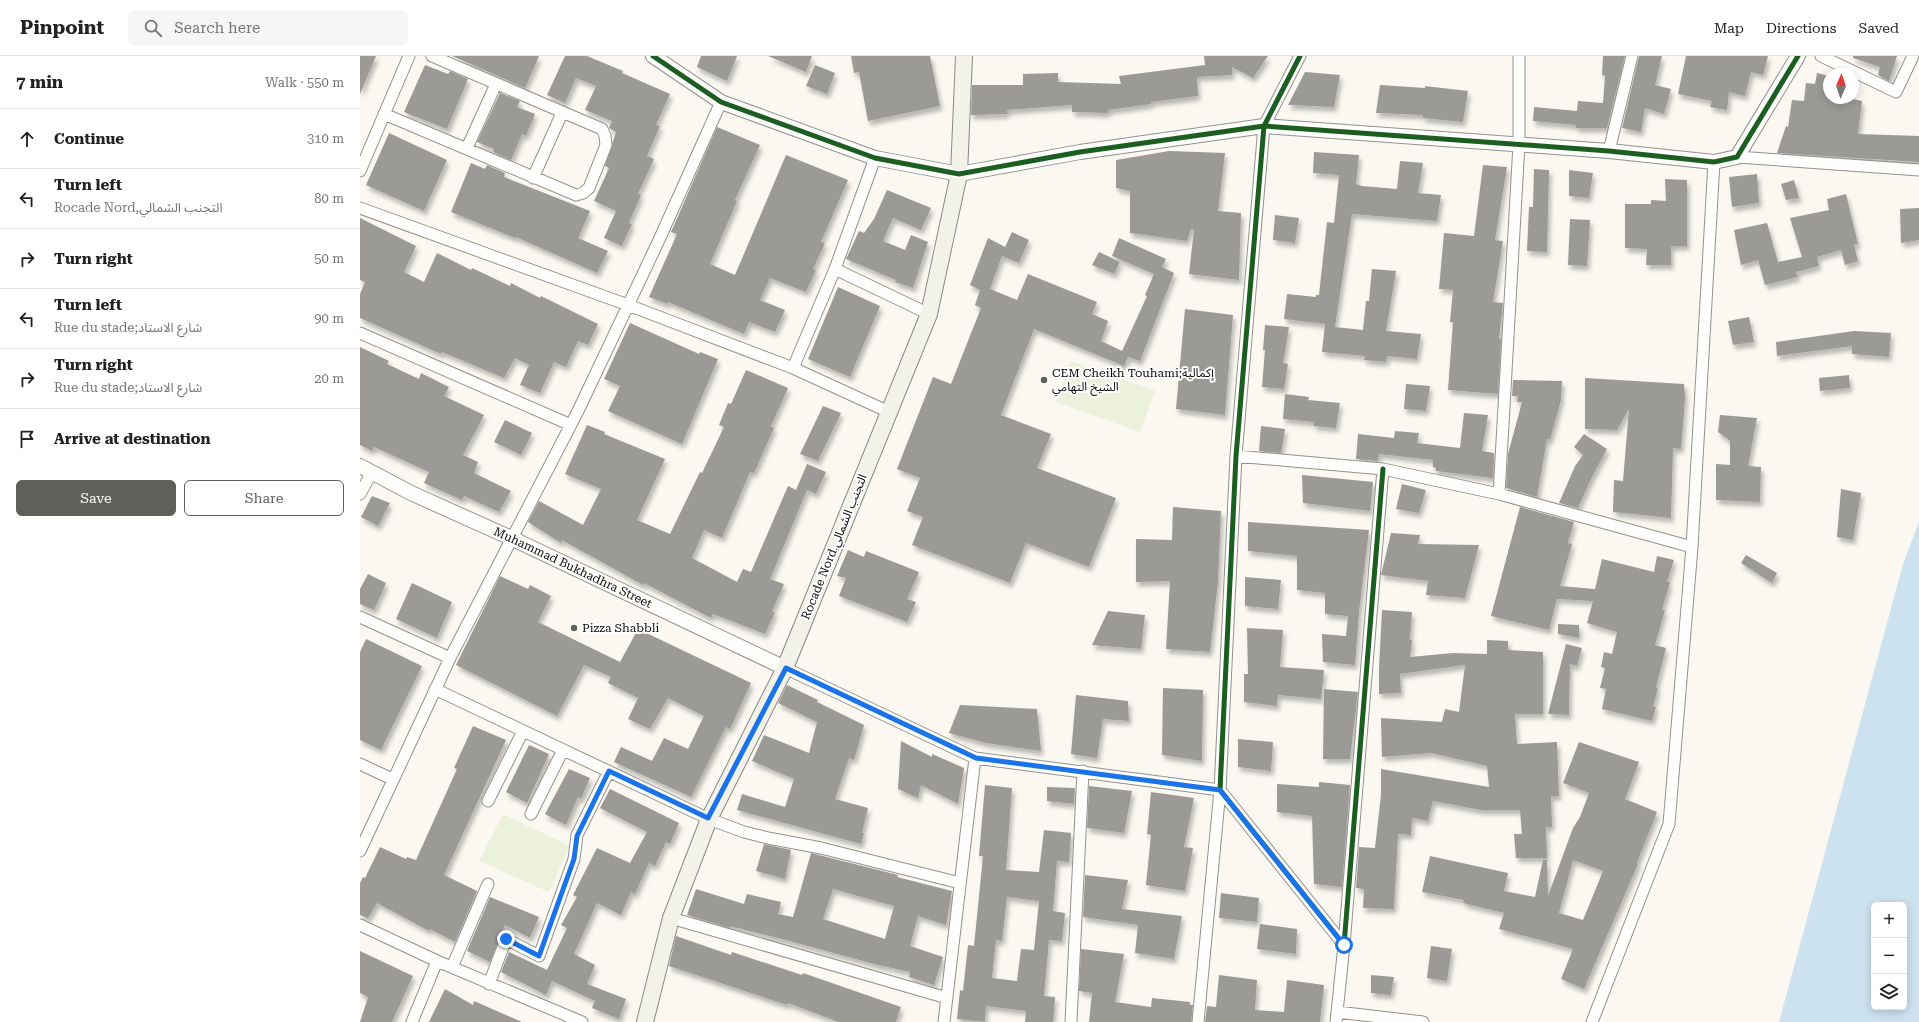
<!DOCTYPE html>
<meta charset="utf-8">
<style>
:root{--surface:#fff;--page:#f6f6f6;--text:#222;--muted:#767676;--line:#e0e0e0;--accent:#5f5f5c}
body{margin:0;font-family:"Roboto Serif","Noto Sans Arabic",serif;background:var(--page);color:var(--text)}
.controls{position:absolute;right:12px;bottom:12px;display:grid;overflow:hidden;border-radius:6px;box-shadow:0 2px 10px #0003}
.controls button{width:36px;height:36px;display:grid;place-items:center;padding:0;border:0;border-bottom:1px solid var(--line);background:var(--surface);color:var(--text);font:20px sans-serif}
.compass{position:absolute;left:1463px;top:12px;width:36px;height:36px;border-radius:50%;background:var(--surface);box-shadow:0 2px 10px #0003;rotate:2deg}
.stop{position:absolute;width:12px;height:12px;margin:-9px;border:3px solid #1a73e8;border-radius:50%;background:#fff}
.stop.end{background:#1a73e8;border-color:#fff;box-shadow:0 1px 4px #0008}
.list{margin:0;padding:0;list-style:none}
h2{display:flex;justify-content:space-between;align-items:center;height:52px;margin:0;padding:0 16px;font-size:17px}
h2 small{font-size:13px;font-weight:400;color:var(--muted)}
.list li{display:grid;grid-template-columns:26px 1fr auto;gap:12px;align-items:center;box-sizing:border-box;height:60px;padding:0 16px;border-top:1px solid var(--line)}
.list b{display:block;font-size:15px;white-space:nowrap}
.list p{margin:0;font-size:13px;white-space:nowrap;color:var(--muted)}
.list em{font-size:13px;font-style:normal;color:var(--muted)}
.actions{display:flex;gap:8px;padding:12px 16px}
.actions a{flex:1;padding:9px 0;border:1px solid var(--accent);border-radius:6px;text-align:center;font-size:14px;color:var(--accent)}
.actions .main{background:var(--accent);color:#fff}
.icon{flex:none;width:22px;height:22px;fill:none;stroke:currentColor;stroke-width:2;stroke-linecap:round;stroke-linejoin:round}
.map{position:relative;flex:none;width:1559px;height:966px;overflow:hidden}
header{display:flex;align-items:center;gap:24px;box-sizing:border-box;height:56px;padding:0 20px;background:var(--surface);border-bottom:1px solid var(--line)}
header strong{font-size:19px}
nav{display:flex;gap:22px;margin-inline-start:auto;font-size:14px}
.search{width:280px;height:36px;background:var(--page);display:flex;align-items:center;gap:10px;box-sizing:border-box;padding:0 14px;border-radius:6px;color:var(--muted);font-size:15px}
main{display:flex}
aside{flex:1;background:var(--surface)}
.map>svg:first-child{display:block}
.pitch{fill:#ecf1dc}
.water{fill:#cce2ef;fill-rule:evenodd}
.building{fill:#9c9a96;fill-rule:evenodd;filter:url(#shadow)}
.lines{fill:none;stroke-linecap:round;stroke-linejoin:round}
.minor-casing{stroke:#93928f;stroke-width:13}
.tertiary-casing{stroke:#93928f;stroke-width:16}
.secondary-casing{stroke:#8a8985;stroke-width:18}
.minor{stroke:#fefefd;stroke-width:11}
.tertiary{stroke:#fefefd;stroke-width:14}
.secondary{stroke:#f3f2e9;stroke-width:16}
.cycleway-casing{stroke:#fff;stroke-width:8}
.cycleway{stroke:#1b5e20;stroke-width:5}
.route{stroke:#1a73e8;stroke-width:5}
.poi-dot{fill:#5f5f5c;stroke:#fff;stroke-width:1.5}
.labels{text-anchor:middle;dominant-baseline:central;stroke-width:4;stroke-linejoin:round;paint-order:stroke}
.poi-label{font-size:12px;fill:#0c0c0c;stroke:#fff;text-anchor:start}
.street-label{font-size:12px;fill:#0c0c0c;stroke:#fff}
</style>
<header>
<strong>Pinpoint</strong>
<div class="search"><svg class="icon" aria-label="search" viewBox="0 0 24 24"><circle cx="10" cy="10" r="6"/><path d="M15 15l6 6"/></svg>Search here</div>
<nav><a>Map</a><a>Directions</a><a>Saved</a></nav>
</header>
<main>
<aside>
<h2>7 min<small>Walk · 550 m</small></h2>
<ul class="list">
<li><svg class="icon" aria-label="ahead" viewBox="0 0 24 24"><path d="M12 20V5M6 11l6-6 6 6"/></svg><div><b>Continue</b></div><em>310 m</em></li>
<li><svg class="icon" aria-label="left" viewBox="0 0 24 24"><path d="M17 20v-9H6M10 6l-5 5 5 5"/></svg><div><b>Turn left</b><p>Rocade Nord,التجنب الشمالي</p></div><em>80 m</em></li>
<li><svg class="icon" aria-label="right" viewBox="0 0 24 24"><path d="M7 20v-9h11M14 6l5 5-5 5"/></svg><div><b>Turn right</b></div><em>50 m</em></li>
<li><svg class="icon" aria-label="left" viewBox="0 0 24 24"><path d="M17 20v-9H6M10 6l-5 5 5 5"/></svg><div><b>Turn left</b><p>Rue du stade;شارع الاستاد</p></div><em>90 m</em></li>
<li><svg class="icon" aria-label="right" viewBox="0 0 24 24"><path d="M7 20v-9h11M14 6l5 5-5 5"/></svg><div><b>Turn right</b><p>Rue du stade;شارع الاستاد</p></div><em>20 m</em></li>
<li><svg class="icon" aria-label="arrive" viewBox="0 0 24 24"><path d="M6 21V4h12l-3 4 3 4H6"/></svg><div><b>Arrive at destination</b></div></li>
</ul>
<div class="actions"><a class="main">Save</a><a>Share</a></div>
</aside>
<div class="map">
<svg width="1559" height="966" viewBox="0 0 1559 966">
<defs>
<filter id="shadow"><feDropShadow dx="2.5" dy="4.5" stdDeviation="2" flood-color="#0004"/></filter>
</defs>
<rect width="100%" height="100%" fill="#faf8f0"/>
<path class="pitch" d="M711,305L795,335L780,376L696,346Z
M143,758L210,790L189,836L119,805Z"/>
<path class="water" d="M1559,466V966H1419L1543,508ZM1514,849H1544V951H1514Z"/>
<path class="building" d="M0,0H16L0,38Z
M92,0H179L165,32Z
M205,0H227L263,15L262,17L310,38L296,69L300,70L287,100L294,103L278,138L281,139L269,167L272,168L262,190L244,182L256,155L234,145L249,112L245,110L256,76L249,72L252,65L225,54L236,30L216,22L205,47L187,39Z
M341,0H377L367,25L337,11Z
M408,0H452L446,16Z
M491,0H570L580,50L508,65L499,16L494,17Z
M844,0H908L893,22L872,11V19L837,21L838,40L791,46V48L748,54V57L712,56V49L647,54V58L611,59L612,29H663V18L698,17V26L761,28L759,20L845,9Z
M1243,0H1265L1247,72H1216V69L1173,65L1174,51L1217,55L1218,45L1243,47L1245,20L1242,19Z
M1279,0H1302L1295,29L1311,33L1304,58L1285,52L1281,76L1262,72Z
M1326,0H1408L1403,19L1391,16L1385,40L1369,36L1367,54L1350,51L1352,45L1318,38Z
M1493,0H1537L1529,25L1518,19L1520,11L1493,2Z
M65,9L88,18L90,15L108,23L87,73L44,56Z
M455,9L475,17L467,38L446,30Z
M945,16L980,19L974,51L928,49Z
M1457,17L1469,20V42H1488L1502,45L1498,78L1559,80V106L1417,97L1426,70L1428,71L1432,44L1444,45L1446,27L1455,28Z
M1020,29L1065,32V30L1108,35L1103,66L1063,62V59L1016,57Z
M140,37L160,45L157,51L175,58L166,80L162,78L151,104L133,96L134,93L117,86Z
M357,71L400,89L375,144L377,145L350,208L375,219L426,99L488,124L461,186L465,187L453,213L456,214L446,236L410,222L400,244L425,254L415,276L389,266L384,278L308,246L307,248L289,241L317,178L311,176Z
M29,77L87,104L64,155L6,129Z
M809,95L865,97L858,155L881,157L879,224L829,218L834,173H831L827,185L770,177V135L756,132V104Z
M954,96L999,99L996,128L1002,130L1037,133L1040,105L1063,107L1058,137L1081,139L1077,165L992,158L975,271L1003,274L1006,245H1009L1012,213L1036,215L1026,275L1061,278L1057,303L1027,300L1026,306L1004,304L1005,300L962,296L965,268L924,263L927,238L956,241V239H959L967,166L974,167L979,119L953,117Z
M111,107L125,113L127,109L145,117L144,121L230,155L218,182L248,195L237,217L156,181L155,182L91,156Z
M1123,109L1147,111L1135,184L1143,185L1133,246L1143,247L1139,282L1141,283L1138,338L1088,334L1093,266H1090L1093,234L1079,233L1084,177L1114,180Z
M1174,113L1189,114L1187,196L1167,195L1169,151H1173Z
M1209,114L1233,117L1229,142L1209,140Z
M1397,118L1399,147L1372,151L1369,121Z
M1305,123L1327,124V190H1311V209H1286L1287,193L1265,192V148H1291V144L1306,145Z
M1434,124L1439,142L1426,144L1421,128Z
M527,134L571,152L561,174L533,162L523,185L545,194L551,179L568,186L553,232L535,226L536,224L486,203L499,175L504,177L514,163Z
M1486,138L1498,188L1494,189L1498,205L1485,209L1481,194L1457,201L1459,210L1436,216L1438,221L1405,229L1398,204L1381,209L1374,174L1407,167L1418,206L1442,201L1430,162L1469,154L1467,143Z
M1559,152V184L1541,187L1540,153Z
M915,159L939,162L935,187L913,184Z
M0,162L56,190L44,216L64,226L77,197L111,214L112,212L150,230L151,227L180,242L181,240L238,268L228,289L218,285L206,311L194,306L180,337L160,329L169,309L155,302L144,322L82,296L81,298L0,262V238L5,226L0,224Z
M1210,163L1230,164L1227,210L1208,209Z
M652,176L669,184L659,207L642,200L630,233L657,244L668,218L737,246L732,258L748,265L741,285L762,295L787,240L785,239L794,218L752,200L759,182L806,203L802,211L814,217L780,305L768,301L764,310L674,273L641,359L691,378L677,412L756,442L729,511L666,487L650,527L552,489L563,461L547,455L560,422L537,413L573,321L591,328L621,252L615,249L620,234L610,229L628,182L645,191Z
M739,196L760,206L754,218L732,209Z
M478,231L520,250L490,321L448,303Z
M825,253L873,259L865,359L816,353Z
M1389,261L1394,286L1373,289L1368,265Z
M270,267L339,298L340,296L358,303L322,388L248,355L260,330L244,323Z
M905,269L929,271L923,307L928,308L924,333L902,331L905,294H903Z
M1494,275L1531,277L1529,301L1492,298V290L1417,300L1416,286Z
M0,291L29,305L27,308L59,323L61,317L89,331L84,340L124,359L103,399L118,406L114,417L151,435L139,456L104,440L102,444L64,427L69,416L14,391L12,395L0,389Z
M386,314L428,332L411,370L414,372L394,417L390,416L362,482L344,474L332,502L377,526L383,513L391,516L428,430L436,434L447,408L466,416L456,438L447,434L410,523L424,528L412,555L415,556L405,578L353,558L351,562L284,527L283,529L202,484L201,487L168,466L179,445L223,469L241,433L205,418L227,369L245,376L244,378L305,403L277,464L310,478L340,416L342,417L364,371L359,369L368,347L371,348Z
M1489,319L1490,332L1460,335L1459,322Z
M1225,322L1324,328L1325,342L1321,393L1313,392L1311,462L1253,456L1254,424L1263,425L1269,353L1257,374L1225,373Z
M1153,324L1202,325L1201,344L1190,384L1187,383L1177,441L1146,432L1148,398L1162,346H1157L1158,340H1152Z
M1046,328L1070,330L1066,355L1044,353Z
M925,338L949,341L948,344L980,347L976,372L954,370V366L923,363Z
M463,350L481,357L458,405L440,398Z
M1104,357L1128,359L1122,395L1134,397L1133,422L1076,415V412L1073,411V404L1019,398L1018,405L996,403L998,378L1034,382L1035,375L1059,377L1057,387L1100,392Z
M1360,359L1397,362L1388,410L1401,411L1400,446L1356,444V408L1370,409V385L1358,376Z
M145,364L172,377L161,399L134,386Z
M901,370L925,373L921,397L899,395Z
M1224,378L1247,393L1231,423L1218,452L1199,447L1215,410L1223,399L1214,391Z
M942,419L1013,426L1010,455L943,447Z
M1042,428L1066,434L1059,457L1036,453Z
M1481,433L1501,437L1493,484L1477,481Z
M12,440L30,447L18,470L1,461Z
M813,451L861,455L858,526L850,596L806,593L810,525L776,526V483L812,484Z
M1160,451L1214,466L1208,487L1212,488L1200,530L1235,533L1242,503L1294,516L1297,500L1314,504L1307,526H1310L1302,554H1305L1295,589L1306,592L1296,631L1298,632L1293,650L1296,651L1292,665L1242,653L1246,633L1240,632L1245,612L1241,611L1244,596L1252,598L1257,576L1227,567L1233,545L1197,543L1189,574L1131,560Z
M888,466L1009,474L999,556L995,609L963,606L962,578L986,580L988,560L965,558V537L937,534V500L888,495Z
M1031,477L1060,479L1058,488L1119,489L1105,542L1066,539L1068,525L1021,519Z
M488,494L504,501L506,495L559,516L547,543L556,546L547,566L479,540L486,522L477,520Z
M1386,499L1417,517L1412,527L1381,507Z
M8,518L26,527L14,554L0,548V533Z
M140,520L168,533L170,529L191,540L178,566L260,606L278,573L391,627L370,673L366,671L331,741L254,706L261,691L292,705L304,682L328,693L344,660L308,642L290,673L268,663L278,642L248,627L251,621L224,609L197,660L96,609Z
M885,521L921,524L918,553L885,550Z
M52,527L92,546L77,582L36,563Z
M1022,554L1052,556L1050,584H1052L1050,601L1093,597L1127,598V584L1148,585V594L1183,596V658H1155L1157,688L1197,686L1199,740H1191L1192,771H1186L1187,802H1156L1154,778H1162L1160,754H1121L1073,745L1068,765L1052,762L1051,779L1038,778L1034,853L1003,852L1004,833L996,832L999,791L1015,792L1021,739V713L1129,731L1127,710L1071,697L1022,701L1021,662L1082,666L1085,653L1099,656L1105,609L1040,618L1041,637L1019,638V613Z
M748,555L785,559L781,593L732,589Z
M1198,568L1219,569V582L1198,578Z
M887,572L923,574L920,611L964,614L961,643L918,639L917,650L884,646V618H888Z
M6,583L62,610L21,694L0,684V596Z
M1206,588L1222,592L1217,610L1210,608L1209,659L1188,658Z
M427,629L458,644L457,646L504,669L494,704L489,702L475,743L508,752L502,777H504L501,788L377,754L382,738L425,751L434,723L392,705L404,679L449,697L457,666L418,647Z
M803,632L843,634L842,705L802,699Z
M964,633L998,636L990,703H963Z
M716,639L768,645L769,665L743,663L737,702L711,698Z
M600,649L677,653L681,695L626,687L589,677Z
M113,670L146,684L84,819L117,835L95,886L70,873L69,875L17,847L8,862L0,859V827L3,821L5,822L20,791L46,803L47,801L56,804L97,713L94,712Z
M878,683L913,686L911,715L878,711Z
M541,685L572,701V698L604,712L598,748L561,729L558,742L538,733Z
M1219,686L1279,706L1265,743L1297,756L1277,807L1278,808L1224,933L1201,923L1213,893L1139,873L1144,857L1103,847L1104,844L1062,836L1070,800L1148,817L1144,835L1175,841L1183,804H1187L1188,840L1213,772L1220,761L1229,737L1203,727ZM1213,804L1243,815L1223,864L1199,857Z
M169,689L189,698L167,747L146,736Z
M209,713L230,722L221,743L218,741L206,769L185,758Z
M959,726L990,729L982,831L954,828L952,760L917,756V728L959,731Z
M625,729L652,732L646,814L679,816L684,774L711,777L709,806L697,805L693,855L705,857L702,885L689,884L684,940L695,941L693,966H665L666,955L626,950L625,966L597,963L600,934L603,935L608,889L614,890L623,800H619ZM647,841L679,845L674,894L661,893L657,925L632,922L636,884L642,885Z
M729,730L772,735L764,777L727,772Z
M687,731L715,732L714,748L687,745Z
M250,733L319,767L310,788L306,786L295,810L289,807L275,838L271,836L261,859L237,847L214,898L235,909L227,928L266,943L259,963L232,952L235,945L192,925L186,939L141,916L149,896L187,914L207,872L201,869L217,841L213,839L237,792L270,807L287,776L240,752Z
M791,736L834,742L824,791L833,792L825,835L786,829L791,779L787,778Z
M404,788L431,794L425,823L396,815Z
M451,797L538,819L537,821L592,835L586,869L558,860L550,890L583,901L574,929L549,921L550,916L518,909L422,883L370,870V872L327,859L336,833L384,848L387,838L421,846L418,858L433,861ZM473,833L534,850L525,883L463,863Z
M725,819L768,824L762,853L822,860L814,903L775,897L778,869L723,861Z
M861,837L899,842L897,866L859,862Z
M130,841L179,861L170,882L145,869L130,906L107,895Z
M900,868L937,873L936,898L897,893Z
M316,880L371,899L372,896L442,919L443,917L541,951L536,966H479L428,947L427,949L309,910Z
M1071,890L1092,893L1087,925L1067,922Z
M721,893L764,898L755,946L791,951L792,942L830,946V949H833L831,966H729L732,937L719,935Z
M0,895L53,920L32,966H0L8,941L0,937Z
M859,919L897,924L895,954L924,956L927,924L964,929L960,966H845L847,950L856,951Z
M1011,919L1034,921L1031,939L1011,937Z
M85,933L113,949L114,945L162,966H69Z"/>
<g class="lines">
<defs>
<path id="minor" d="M940,0L904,70L876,400L860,734L984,889L1023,413
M1159,0V88L1139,438L1332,491
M1461,0L1536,36L1553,0
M24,58L216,139L223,137L229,132L246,89L245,80L242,73L72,0
M107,92L136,28
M1249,95L1272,0
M1377,101L1559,114
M0,115L49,0
M173,122L202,57
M0,152L268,249L433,312L529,356
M475,213L569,258
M0,277L211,369
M433,312L475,213L515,102
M876,400L1023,413L1139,438
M0,438L12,416
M0,561L90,602
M425,612L615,702
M75,633L349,763L384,776L408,782L461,792L600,827
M0,708L32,723
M128,745L163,675
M171,758L203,694
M0,795L90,602L218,355L299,184L361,46
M311,862L587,942
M0,869L77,905L222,966
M92,911L128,828
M129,928L146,883L179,900L214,803L217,779L249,715
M977,956L1063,966
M52,966L77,905
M584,966L615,702L860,734L838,966
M711,966L723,715
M976,966L984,889
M1232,966L1309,768L1332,491L1354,106"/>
<g id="tertiary">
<path d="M293,0L361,46L515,102L599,118L720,96L904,70L1249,95L1354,106L1377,101L1438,0"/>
<path id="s1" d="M0,410L51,437L151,482L425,612"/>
</g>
<path id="secondary" d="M285,966L311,862L349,763L425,612L569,258L599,118L604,0"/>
</defs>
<use href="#minor" class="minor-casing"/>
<use href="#tertiary" class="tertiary-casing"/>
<use href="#secondary" class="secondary-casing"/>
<use href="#minor" class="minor"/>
<use href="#tertiary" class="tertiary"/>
<use href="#secondary" class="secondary"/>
<defs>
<path id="cycleway" d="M293,0L361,46L515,102L599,118L720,96L904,70L1249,95L1354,106L1377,101L1438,0
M940,0L904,70L876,400L860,734L984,889L1023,413"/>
</defs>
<use href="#cycleway" class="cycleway-casing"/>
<use href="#cycleway" class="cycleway"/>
</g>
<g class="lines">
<path class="route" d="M146,883L179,900L214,803L217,780L249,715L348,762L426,612L616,702L860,734L984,889"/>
</g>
<g class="poi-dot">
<circle cx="684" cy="324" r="4"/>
<circle cx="214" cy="572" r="4"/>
</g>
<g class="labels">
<g class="poi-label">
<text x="692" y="317">CEM Cheikh Touhami;إكمالية<tspan x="692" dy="14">الشيخ التهامي</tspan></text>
<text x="222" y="572">Pizza Shabbli</text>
</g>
<g class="street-label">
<text transform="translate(474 491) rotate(-68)">Rocade Nord,التجنب الشمالي</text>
<text stroke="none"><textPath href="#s1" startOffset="236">Muhammad Bukhadhra Street</textPath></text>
</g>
</g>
</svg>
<div class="controls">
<button>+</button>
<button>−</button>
<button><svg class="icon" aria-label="layers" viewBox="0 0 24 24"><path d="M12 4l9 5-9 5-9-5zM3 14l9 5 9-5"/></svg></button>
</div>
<svg class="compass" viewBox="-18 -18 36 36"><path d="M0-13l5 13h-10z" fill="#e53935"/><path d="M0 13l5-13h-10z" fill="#767676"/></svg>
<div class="stop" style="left:984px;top:889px"></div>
<div class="stop end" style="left:146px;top:883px"></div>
</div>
</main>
